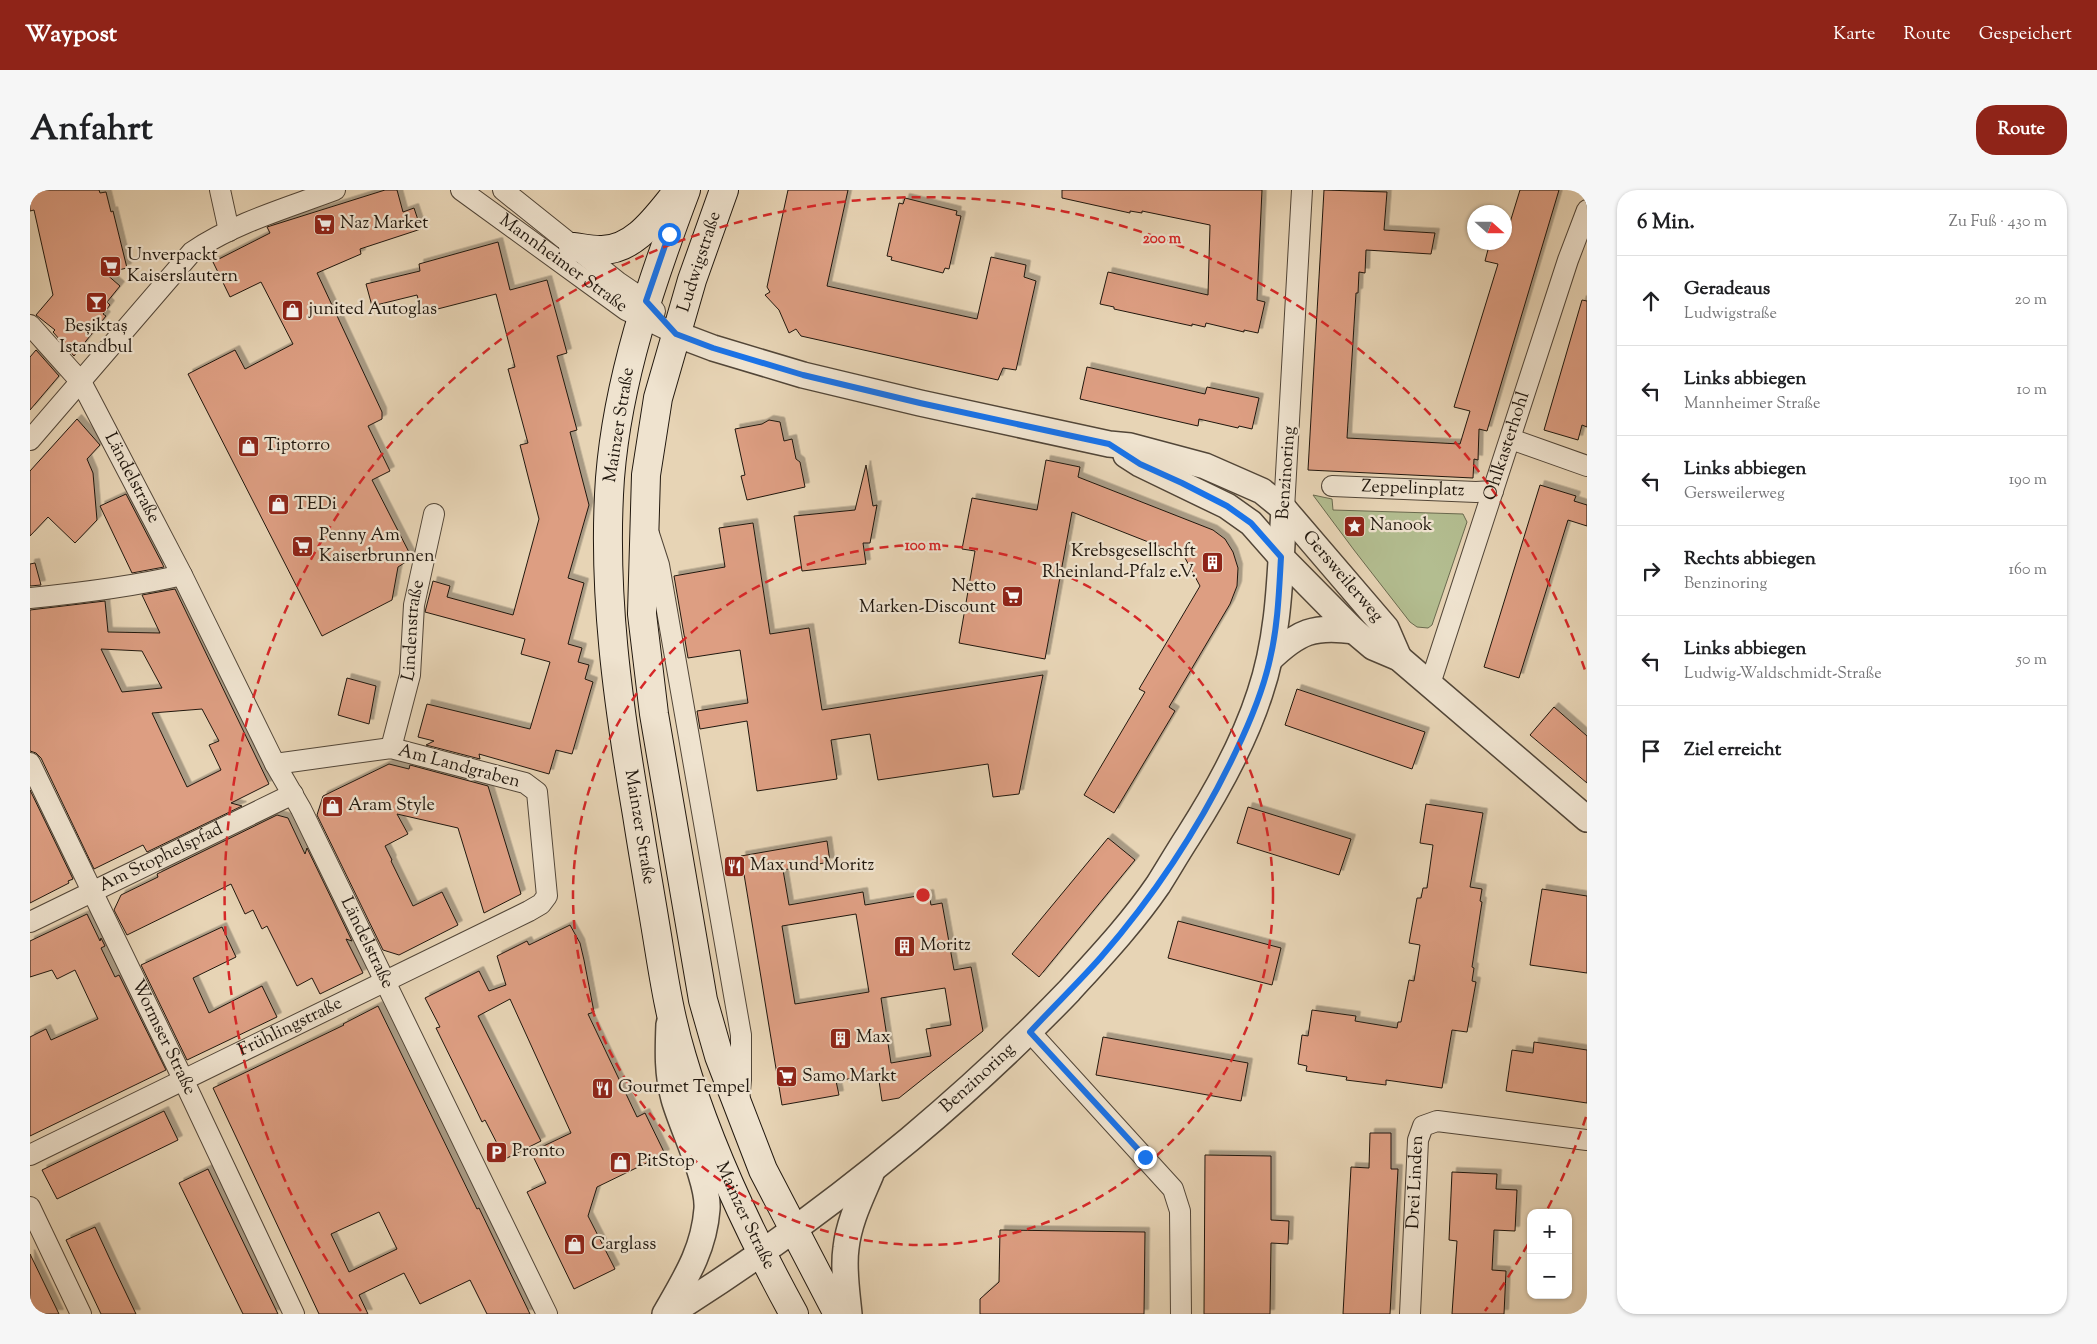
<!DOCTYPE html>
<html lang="de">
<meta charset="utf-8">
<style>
:root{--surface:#fff;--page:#f6f6f6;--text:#202124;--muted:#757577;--line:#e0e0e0;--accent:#8f2418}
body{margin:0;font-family:"Sorts Mill Goudy",serif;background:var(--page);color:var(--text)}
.controls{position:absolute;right:15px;bottom:15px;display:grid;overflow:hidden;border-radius:10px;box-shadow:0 1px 4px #0004}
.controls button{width:45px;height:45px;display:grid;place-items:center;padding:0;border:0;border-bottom:1px solid var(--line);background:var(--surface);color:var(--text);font:25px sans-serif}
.compass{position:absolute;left:1437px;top:15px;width:45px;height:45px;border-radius:50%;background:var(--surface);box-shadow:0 1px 4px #0004;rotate:111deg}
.stop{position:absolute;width:15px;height:15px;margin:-11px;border:4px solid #1a73e8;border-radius:50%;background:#fff}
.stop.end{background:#1a73e8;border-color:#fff;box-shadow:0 1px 5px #0008}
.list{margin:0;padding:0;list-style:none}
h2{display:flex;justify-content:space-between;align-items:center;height:65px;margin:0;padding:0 20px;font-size:21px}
h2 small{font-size:16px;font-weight:400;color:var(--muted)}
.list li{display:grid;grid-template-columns:32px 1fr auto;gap:15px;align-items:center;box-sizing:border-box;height:90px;padding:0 20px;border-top:1px solid var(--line)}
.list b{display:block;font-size:19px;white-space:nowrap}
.list p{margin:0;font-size:16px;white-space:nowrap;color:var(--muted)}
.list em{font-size:16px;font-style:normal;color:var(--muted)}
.icon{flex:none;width:28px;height:28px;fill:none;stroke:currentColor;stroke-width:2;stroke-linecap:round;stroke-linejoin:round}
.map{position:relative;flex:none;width:1557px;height:1124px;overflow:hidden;border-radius:20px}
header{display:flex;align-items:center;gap:30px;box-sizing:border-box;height:70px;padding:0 25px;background:var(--accent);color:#fff}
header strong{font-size:24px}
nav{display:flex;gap:28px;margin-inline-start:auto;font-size:18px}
.intro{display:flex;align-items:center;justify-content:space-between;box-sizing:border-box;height:120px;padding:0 30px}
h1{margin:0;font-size:35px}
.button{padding:12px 22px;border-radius:20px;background:var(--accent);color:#fff;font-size:18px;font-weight:700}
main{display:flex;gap:30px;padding:0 30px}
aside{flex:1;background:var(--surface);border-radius:20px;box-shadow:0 1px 4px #0004}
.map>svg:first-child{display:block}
.green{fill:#b3bd90;stroke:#6a6a4f}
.building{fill:#dd9e82;stroke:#20170e;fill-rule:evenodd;filter:url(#shadow)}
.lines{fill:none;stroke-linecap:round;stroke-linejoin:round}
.minor-casing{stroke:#524638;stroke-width:22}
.tertiary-casing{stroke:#524638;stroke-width:28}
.secondary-casing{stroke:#20170e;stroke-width:30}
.minor{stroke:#efe3cf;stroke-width:20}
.tertiary{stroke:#efe3cf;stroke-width:25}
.secondary{stroke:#efe3cf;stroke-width:28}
.route{stroke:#1a73e8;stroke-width:6}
.ring{fill:none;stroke:#d62828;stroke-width:2.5;stroke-dasharray:9 6}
.labels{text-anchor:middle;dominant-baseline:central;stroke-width:4.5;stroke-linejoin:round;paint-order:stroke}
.poi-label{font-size:18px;fill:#20170e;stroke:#efe3cf;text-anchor:start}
.street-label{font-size:18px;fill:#20170e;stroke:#efe3cf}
.centre{fill:#d62828;stroke:#efe3cf;stroke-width:2.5}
.ring-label{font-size:15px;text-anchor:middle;font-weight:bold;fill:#d62828;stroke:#efe3cf;stroke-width:4.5;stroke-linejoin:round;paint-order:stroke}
</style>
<header>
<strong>Waypost</strong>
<nav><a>Karte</a><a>Route</a><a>Gespeichert</a></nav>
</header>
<div class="intro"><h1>Anfahrt</h1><a class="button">Route</a></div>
<main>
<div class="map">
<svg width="1557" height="1124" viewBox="0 0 1557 1124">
<defs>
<filter id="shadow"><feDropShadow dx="4.5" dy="-4.5" stdDeviation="0" flood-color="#0004"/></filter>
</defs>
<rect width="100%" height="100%" fill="#e7d4b5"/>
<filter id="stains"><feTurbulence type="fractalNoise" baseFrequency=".004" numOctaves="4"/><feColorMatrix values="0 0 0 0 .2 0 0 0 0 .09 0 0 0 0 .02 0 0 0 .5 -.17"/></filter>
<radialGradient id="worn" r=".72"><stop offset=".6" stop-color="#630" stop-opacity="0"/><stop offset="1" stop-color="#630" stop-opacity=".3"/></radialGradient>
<path class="green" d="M1283,305L1302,309L1303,320L1433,324L1437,332L1402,435L1398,438L1387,437L1380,432L1324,360Z"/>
<path class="building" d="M0,0H69L70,3L76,2L81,22L83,21L97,78L75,83L90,96L77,112L80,115L73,124L76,126L44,166L23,142L25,140L6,125L23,105L4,20L0,21Z
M355,0H367L373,22L384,18L391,39L330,59L331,64L287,83L352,222V229L338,236L360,281L342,290L382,368L368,377L362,410L292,446L158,184L205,160L215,179L263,154L231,92L200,107L183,72L240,43L237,37Z
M758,0H818L797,96L947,129L961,67L996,75L994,87L1006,91L986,180L973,178L968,190L771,146L766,139L759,143L749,120L735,105L740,102L737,97Z
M1032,0H1232L1227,110L1235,112L1228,143L1214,140V142L1176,133L1175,137L1162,134V136L1084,119V117L1070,114L1078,82L1178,105L1180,35L1112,21V23L1100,21V23L1032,8Z
M1294,0L1357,2L1354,40L1405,43L1401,64L1336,60L1335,83L1329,82L1328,103H1326L1317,248L1430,254L1440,221L1424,217L1468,74L1455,71L1460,52H1474L1490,0H1529L1457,241L1449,239L1448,270L1444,269L1443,288L1278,280Z
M875,8L927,21L926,25L931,26L919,79L915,78L913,83L861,70L862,67L857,66L869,13L873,14Z
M468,52L480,100L517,90L537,163L527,166L547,240L540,242L559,315L538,388L554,393L538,454L552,458L548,472L559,475L555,489L563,492L542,564L526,560L519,584L449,564L450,569L396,555L404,551L388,547L397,514L500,539L520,472L491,464L495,449L395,422L403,391L420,396L417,407L483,425L509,329L490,255L498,253L478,179L485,177L466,104L392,123L387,105L342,116L336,94L390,81L389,74Z
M1552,110L1557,111V237L1552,235L1548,250L1514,240Z
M6,160L29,186L0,220V167Z
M1057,177L1175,204L1177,197L1229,208L1222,239L1209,236L1208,238L1169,229L1168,236L1050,209Z
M47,229L70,255L57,269L63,283L67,330L45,353L18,327L0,346V281Z
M739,230L750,232L754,251L762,249L766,269L770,272L775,297L717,310L711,286L715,285L705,239L732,234Z
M1016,270L1050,277L1048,287L1183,340L1195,349L1203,362L1208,378L1207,396L1200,414L1139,517L1145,521L1084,623L1054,605L1115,502L1109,499L1170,396L1154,366L1042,322L1015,469L929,453L945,361L932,359L942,308L1007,320Z
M836,275L843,316L847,315L840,353H833L836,374L772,381L764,326L825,320Z
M1510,295L1546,306L1544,311L1557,315V336L1538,330L1489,488L1454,477Z
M96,304L134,377L102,383L70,316Z
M723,333L740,444L779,438L792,520L1013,485L989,604L963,607L958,574L848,590L840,544L801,550L807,589L727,601L717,531L670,539L667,521L718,513L710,460L658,468L644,386L695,377L689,338Z
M5,373L11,395L0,396V374Z
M145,399L239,594L201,613L212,616L117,662L113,655L64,679L11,568L6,563L0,561V420L75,411L78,442L130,443L112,405ZM71,459L112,461L132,498L92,502ZM172,519L189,551L179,555L191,580L157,597L122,523Z
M317,488L346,496L339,534L308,525Z
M1267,499L1395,542L1382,579L1255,535Z
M1524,517L1557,546V593L1500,545Z
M359,574L379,579L380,575L458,596L491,704L454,723L428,638L367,624L378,644L355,656L362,670L361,671L383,716L412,702L428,735L369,765L353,760L287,625L293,606Z
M0,600L43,689L38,691L39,693L0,713Z
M1396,614L1453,623L1440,697L1452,699L1450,711L1452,712L1442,777L1444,778L1442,791L1446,792L1437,842L1422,840L1412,898L1356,890V895L1316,890L1317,887L1276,881L1277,876L1268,874L1272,845L1278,846L1282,820L1326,826L1325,831L1367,838L1368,832H1371L1379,790L1384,791L1390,755L1379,753L1387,708H1391L1393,698H1397L1403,655L1390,653Z
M1218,617L1321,649L1309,685L1207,653Z
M247,625L258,628L275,664L277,658L322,751L316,749L333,783L290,804L282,788L267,796L237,736L232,739L223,720L215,724L201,694L97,745L84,720L91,705L128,687L127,684Z
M1078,648L1105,670L1009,787L982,764Z
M797,651L800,672L753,680L759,715L833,702L835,715L899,704L901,715L912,713L924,780L941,777L953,841L869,908L852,911L848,884L806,891L809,905L752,915L711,666ZM826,724L839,802L765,814L752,736ZM915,798L921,835L896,839L901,866L861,873L851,808Z
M1512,699L1557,706V783L1500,775Z
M57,724L70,751L71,748L75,756L71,758L85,787L89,785L136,880L0,946V847L16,839L21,850L68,829L45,780L27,789L22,780L0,787V751Z
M1148,731L1251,758L1242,795L1138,768Z
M540,735L550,753L554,770L564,822L558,824L607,927L615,923L635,964L567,997L558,1026L585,1079L544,1099L497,1002L516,993L501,962L541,943L480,809L448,826L511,951L475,969L455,930L452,932L440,907L406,838L410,837L395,808L449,781L459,801L476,795L467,766L497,751L499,755Z
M192,737L206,767L163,788L179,823L232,796L247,827L157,870L111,775Z
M348,816L447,1019L449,1018L500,1124H457L440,1090L390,1114L374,1083L329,1105L338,1124H289L183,898L314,835L313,834ZM349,1022L367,1059L319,1082L301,1044Z
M1073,847L1218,873L1211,911L1066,885Z
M1504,852L1557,860V913L1476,901L1482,860L1503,863Z
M134,921L148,950L27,1009L12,980Z
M1340,943H1361V979H1368L1360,1124H1313L1321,977L1339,978Z
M1175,965L1241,966V1030L1259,1031L1258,1054L1241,1053L1240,1124H1174Z
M178,979L218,1062L248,1124H213L149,993Z
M1422,982L1467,984L1466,999L1487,1000L1485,1041L1464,1040L1462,1080L1476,1081L1474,1124H1422L1427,1051L1419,1050Z
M65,1037L84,1078L106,1124H71L36,1050Z
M970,1040L1115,1042L1114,1124H950V1109L969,1092Z
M0,1064L29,1124H0Z"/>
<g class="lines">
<defs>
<g id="minor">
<path d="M190,0L199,41"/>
<path id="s1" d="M431,0L596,120L646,144"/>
<path d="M473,0L588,92L616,111L625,121"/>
<path id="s2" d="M0,135L51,192L59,207L152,385L245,574L271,619L517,1124"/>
<path d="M1481,249L1557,276"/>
<path d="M0,250L162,62C204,33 257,18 305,0"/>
<path id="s3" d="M1302,296L1446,302L1463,301"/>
<path d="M1254,319L1272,0"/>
<path d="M619,344L629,375L711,845V890L709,911"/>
<path d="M0,408C51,403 101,397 152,385"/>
<path id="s4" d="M1400,494L1538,70L1557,20"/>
<path id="s5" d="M361,558L380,485L384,415L404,324"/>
<path id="s6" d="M0,573L153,889L264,1124"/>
<path id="s7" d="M0,732L263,604"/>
<path d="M1000,842L1143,999L1150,1021L1151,1124"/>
<path id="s8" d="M0,965L499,721L511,714L517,706L507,602L495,593L361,558L245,574"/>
<path d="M0,1017L51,1124"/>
<path id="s9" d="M1380,1124L1388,950L1393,936L1407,931L1557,950"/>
</g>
<g id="tertiary">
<path id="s10" d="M646,144L683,158L773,185L890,213L1079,254L1100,256L1175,276L1232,301L1254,319L1356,438L1369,468"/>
<path d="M1096,265L1110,274L1197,316L1221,333L1251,367L1324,441L1343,457L1369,468L1557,629"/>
<path d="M1240,469C1268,442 1284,435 1324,441"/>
<path d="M635,1124C655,1089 674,1060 677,1019C679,991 652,938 644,909C637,884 638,860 639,834"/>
<path id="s11" d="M639,1124C724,1071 803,1013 880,949C936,902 989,853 1039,801C1070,767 1102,733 1128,695C1138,679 1148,662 1159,645C1187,601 1214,553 1230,503C1250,444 1250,381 1254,319"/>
<path d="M819,1124C817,1102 813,1079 816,1058C819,1031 831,1008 841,984"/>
</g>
<g id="secondary">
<path id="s12" d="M656,0C621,93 588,188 580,288C572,401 588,514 607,625C614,670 622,714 629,758C635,795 641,831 652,867C678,956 719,1042 764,1124"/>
<path d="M694,0L662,90L628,208L616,285L612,424L624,524L673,810L689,866L733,980L808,1124"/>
<path d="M543,57C552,58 561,60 570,60C605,61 628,25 648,1"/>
</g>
</defs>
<use href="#minor" class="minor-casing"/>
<use href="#tertiary" class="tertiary-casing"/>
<use href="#secondary" class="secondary-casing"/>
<use href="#minor" class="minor"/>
<use href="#tertiary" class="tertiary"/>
<use href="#secondary" class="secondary"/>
</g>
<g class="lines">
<path class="route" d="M639,44L616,111L646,144L683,158L773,185L890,213L1079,254L1110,274L1152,293L1197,316L1221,333L1251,367C1249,401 1248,435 1240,469C1233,501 1220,532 1206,561C1171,635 1124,706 1071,767C1048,793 1023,817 1000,842L1115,967"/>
</g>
<g class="ring">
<circle cx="893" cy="705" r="350"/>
<path d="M1556 927A699 699 0 0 1 1516 1022M1498 1054A699 699 0 0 1 1455 1121M331 1121A699 699 0 1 1 1556 483"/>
</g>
<defs>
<symbol id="supermarket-square" viewBox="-11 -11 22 22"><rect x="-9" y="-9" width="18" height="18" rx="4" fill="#8f2418" stroke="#efe3cf"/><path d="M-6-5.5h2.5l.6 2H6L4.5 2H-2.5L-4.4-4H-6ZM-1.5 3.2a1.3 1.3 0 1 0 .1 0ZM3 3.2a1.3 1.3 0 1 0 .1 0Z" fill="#fff"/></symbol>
<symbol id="bar-square" viewBox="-11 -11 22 22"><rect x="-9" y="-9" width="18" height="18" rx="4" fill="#8f2418" stroke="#efe3cf"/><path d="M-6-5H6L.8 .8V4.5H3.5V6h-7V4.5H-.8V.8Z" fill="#fff"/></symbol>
<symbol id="shop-square" viewBox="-11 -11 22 22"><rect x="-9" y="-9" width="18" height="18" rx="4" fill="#8f2418" stroke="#efe3cf"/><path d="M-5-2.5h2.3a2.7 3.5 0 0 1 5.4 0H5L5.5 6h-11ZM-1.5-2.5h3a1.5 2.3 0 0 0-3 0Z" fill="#fff"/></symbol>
<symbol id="sight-square" viewBox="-11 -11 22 22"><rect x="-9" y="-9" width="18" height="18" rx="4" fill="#8f2418" stroke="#efe3cf"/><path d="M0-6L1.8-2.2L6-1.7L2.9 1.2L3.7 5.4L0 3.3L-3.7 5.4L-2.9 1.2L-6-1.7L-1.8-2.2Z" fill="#fff"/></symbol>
<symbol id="building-square" viewBox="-11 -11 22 22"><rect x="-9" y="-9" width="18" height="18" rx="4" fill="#8f2418" stroke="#efe3cf"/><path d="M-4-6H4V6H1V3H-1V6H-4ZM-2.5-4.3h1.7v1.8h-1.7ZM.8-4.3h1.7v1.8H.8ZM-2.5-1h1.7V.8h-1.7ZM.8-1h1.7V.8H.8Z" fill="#fff"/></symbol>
<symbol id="restaurant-square" viewBox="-11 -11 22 22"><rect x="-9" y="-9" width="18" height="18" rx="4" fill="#8f2418" stroke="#efe3cf"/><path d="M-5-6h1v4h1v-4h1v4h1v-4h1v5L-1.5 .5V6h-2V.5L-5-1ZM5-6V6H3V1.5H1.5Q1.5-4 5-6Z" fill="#fff"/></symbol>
<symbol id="parking-square" viewBox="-11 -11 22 22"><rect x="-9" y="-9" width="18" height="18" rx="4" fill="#8f2418" stroke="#efe3cf"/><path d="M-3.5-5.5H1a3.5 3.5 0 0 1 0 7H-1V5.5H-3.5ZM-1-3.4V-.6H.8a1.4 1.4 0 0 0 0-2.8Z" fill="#fff"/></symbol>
</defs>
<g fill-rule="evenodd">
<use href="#supermarket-square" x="282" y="22" width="25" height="25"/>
<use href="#supermarket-square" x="68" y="64" width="25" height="25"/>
<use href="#bar-square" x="54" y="100" width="25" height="25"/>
<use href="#shop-square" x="250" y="108" width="25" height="25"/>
<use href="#shop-square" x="206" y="244" width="25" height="25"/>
<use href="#shop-square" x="236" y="302" width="25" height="25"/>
<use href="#sight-square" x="1312" y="324" width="25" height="25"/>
<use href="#supermarket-square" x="260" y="344" width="25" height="25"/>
<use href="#building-square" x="1170" y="360" width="25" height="25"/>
<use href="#supermarket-square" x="970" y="394" width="25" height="25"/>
<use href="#shop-square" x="290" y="604" width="25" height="25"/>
<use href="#restaurant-square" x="692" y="664" width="25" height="25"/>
<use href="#building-square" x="862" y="744" width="25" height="25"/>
<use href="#building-square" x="798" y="836" width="25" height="25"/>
<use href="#supermarket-square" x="744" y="874" width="25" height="25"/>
<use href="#restaurant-square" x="560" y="886" width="25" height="25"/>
<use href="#parking-square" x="454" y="950" width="25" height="25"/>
<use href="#shop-square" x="578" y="960" width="25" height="25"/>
<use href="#shop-square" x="532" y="1042" width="25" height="25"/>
</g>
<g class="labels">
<g class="poi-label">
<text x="310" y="34">Naz Market</text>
<text x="97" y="66">Unverpackt<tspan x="97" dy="21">Kaiserslautern</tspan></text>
<text x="278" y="120">junited Autoglas</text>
<text x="66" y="137" text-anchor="middle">Beşiktaş<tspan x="66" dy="21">Istandbul</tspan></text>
<text x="234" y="256">Tiptorro</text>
<text x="264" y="315">TEDi</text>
<text x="1340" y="336">Nanook</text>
<text x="289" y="346">Penny Am<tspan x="289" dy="21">Kaiserbrunnen</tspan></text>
<text x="1166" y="362" text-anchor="end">Krebsgesellschft<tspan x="1166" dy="21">Rheinland-Pfalz e.V.</tspan></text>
<text x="966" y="397" text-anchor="end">Netto<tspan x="966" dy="21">Marken-Discount</tspan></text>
<text x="318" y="616">Aram Style</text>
<text x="720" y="676">Max und Moritz</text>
<text x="890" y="756">Moritz</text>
<text x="826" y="848">Max</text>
<text x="772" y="887">Samo Markt</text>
<text x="588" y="898">Gourmet Tempel</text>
<text x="482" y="962">Pronto</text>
<text x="607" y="972">PitStop</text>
<text x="561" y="1055">Carglass</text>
</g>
<g class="street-label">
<text transform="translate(670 72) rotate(-72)">Ludwigstraße</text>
<text stroke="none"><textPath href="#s1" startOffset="126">Mannheimer Straße</textPath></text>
<text transform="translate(590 235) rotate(-81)">Mainzer Straße</text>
<text stroke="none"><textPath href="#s4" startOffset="250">Ohlkasterhohl</textPath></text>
<text transform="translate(1257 283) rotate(-86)">Benzinoring</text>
<text stroke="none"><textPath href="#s2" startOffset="185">Ländelstraße</textPath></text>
<text stroke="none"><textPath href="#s3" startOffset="81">Zeppelinplatz</textPath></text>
<text stroke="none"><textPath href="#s10" startOffset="726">Gersweilerweg</textPath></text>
<text stroke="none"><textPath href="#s5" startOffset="120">Lindenstraße</textPath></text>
<text transform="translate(429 577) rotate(15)">Am Landgraben</text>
<text stroke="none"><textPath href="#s12" startOffset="650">Mainzer Straße</textPath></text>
<text stroke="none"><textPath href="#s7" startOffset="146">Am Stophelspfad</textPath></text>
<text stroke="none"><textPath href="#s2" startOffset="706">Ländelstraße</textPath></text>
<text stroke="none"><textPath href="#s8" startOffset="290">Frühlingstraße</textPath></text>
<text stroke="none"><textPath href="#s6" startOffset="305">Wormser Straße</textPath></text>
<text stroke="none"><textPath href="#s11" startOffset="389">Benzinoring</textPath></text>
<text stroke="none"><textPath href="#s9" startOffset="132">Drei Linden</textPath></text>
<text stroke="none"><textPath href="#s12" startOffset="1055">Mainzer Straße</textPath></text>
</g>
</g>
<circle cx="893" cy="705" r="8" class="centre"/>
<g class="ring-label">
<text x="1132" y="53">200 m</text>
<text x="893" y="360">100 m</text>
</g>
<rect width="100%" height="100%" filter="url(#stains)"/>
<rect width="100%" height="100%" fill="url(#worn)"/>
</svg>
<div class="controls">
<button>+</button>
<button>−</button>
</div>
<svg class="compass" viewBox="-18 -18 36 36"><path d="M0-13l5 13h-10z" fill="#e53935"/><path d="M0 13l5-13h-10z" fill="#757577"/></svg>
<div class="stop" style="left:639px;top:44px"></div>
<div class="stop end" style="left:1115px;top:967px"></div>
</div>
<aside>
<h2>6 Min.<small>Zu Fuß · 430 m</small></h2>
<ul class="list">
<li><svg class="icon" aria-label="ahead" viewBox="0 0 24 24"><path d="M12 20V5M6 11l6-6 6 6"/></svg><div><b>Geradeaus</b><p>Ludwigstraße</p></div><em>20 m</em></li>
<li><svg class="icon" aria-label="left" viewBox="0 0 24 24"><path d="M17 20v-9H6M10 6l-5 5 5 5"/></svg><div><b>Links abbiegen</b><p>Mannheimer Straße</p></div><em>10 m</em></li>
<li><svg class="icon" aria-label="left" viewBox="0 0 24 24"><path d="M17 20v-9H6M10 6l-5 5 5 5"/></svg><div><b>Links abbiegen</b><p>Gersweilerweg</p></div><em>190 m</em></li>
<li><svg class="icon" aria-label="right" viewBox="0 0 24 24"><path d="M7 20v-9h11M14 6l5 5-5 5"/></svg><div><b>Rechts abbiegen</b><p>Benzinoring</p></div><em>160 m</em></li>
<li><svg class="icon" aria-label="left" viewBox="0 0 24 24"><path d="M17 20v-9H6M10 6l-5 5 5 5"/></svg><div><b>Links abbiegen</b><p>Ludwig-Waldschmidt-Straße</p></div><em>50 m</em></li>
<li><svg class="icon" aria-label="arrive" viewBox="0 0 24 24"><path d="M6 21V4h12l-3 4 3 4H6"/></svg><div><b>Ziel erreicht</b></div></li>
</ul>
</aside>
</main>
